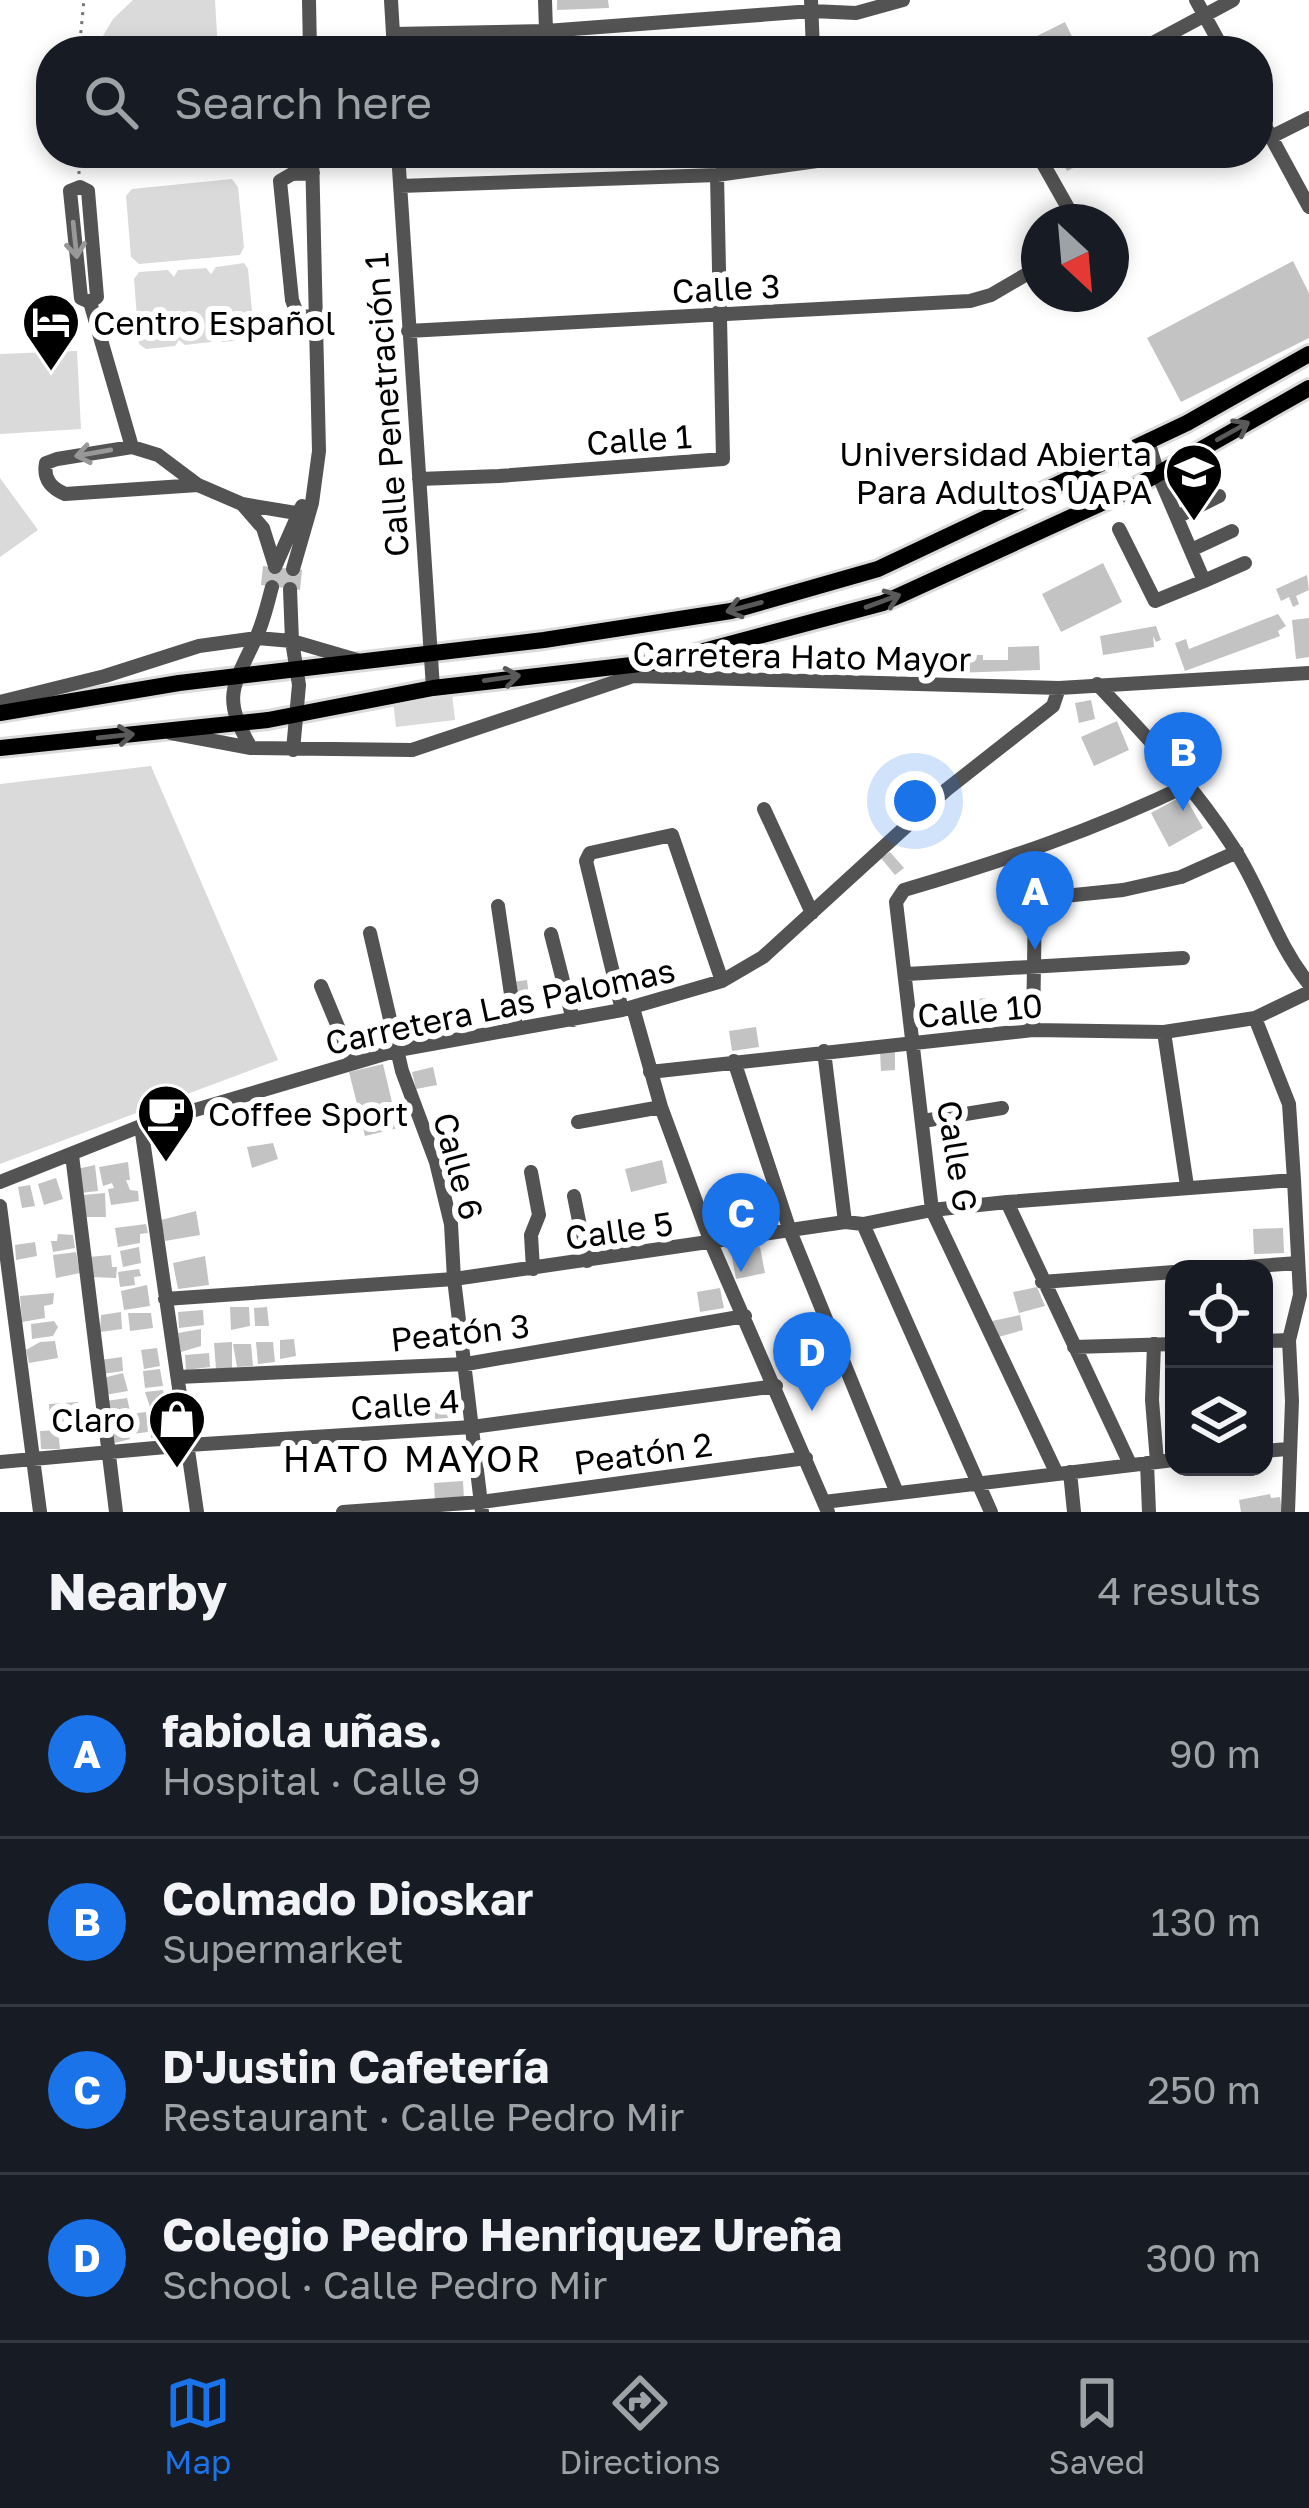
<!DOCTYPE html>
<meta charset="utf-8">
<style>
:root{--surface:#171b24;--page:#242831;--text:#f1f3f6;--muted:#9ea1a6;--line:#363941;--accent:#1a73e8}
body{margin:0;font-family:"Golos Text",sans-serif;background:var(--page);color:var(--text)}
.controls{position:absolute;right:36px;bottom:36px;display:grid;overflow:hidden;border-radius:24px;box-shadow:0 6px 18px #0003}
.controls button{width:108px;height:108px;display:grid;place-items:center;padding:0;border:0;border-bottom:3px solid var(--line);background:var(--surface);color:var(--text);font:60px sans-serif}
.compass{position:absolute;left:1021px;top:204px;width:108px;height:108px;border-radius:50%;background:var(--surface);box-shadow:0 6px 18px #0003;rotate:154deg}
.you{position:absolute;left:915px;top:801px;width:42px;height:42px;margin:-30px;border:9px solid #fff;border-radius:50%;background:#1a73e8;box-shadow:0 0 0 18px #1a73e833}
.badge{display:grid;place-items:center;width:78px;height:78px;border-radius:50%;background:var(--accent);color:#fff;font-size:39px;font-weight:700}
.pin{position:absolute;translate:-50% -99px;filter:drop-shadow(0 3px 6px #0008)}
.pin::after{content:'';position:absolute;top:63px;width:42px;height:36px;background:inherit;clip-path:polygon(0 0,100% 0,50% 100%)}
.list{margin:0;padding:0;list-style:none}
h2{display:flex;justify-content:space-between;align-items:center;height:156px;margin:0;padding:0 48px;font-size:51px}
h2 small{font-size:39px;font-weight:400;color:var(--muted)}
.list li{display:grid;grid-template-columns:78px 1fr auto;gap:36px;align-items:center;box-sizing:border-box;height:168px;padding:0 48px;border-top:3px solid var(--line)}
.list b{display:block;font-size:45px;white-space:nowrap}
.list p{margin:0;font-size:39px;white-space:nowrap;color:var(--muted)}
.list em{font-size:39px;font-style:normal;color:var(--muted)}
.icon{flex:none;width:66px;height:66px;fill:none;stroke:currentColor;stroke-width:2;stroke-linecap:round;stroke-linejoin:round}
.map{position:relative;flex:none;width:1309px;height:1512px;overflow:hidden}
.search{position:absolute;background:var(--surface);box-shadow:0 6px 18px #0003;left:36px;right:36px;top:36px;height:132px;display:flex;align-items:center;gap:30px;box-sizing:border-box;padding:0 42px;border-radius:48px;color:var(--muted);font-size:45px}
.sheet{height:828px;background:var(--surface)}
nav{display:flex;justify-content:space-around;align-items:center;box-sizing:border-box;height:168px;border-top:3px solid var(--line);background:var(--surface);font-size:33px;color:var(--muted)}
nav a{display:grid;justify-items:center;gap:6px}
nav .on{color:var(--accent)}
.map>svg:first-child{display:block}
.green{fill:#dadada}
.building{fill:#c3c3c3}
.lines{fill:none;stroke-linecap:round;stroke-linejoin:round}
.major-casing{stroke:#dbdbdb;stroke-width:22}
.path{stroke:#757575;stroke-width:3;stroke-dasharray:3 6;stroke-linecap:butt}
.minor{stroke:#535353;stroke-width:14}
.major{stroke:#000;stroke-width:16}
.oneway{stroke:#989898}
.oneway2{stroke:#595959}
.labels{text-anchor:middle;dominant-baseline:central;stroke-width:12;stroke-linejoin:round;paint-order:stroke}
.street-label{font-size:33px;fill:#000;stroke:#fff}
.poi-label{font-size:33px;fill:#000;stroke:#fff;text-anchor:start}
.neighbourhood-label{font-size:36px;letter-spacing:3px;fill:#000;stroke:#fff}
</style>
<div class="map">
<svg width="1309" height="1512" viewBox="0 0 1309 1512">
<rect width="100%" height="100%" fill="#fff"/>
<path class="green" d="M133,0H215L218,51H94L113,19Z
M232,179L238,187L244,247L240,255L139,264L131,257L126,196L132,189Z
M244,263L248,269L254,332L247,340L222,342L216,335L211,342L185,345L179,340L175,346L146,349L139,344L134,279L139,272L168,270L174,277L178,270L206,268L211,274L216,267Z
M77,351L81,429L0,434V354Z
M0,478L38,530L0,557Z
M452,694L455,720L396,727L393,701Z
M151,766L278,1060L0,1164V784Z"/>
<path class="building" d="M557,0H608L609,8L557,10Z
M1065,22L1079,51H1042L1035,37Z
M1058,153H1103L1067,171Z
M1293,261L1309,293V338L1181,402L1147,338Z
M1103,563L1122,602L1061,632L1042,594Z
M263,566L302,570L300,590L261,585Z
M1307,575L1309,590L1296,596L1299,604L1293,607L1289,597L1281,601L1276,589Z
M1278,614L1286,626L1278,631L1280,636L1185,671L1175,643L1186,639L1189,649Z
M1309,618V657L1296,659L1292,620Z
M1156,626L1161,640L1156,642L1153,636L1154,647L1103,655L1100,636Z
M1039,646L1040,670L955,673L954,655H983V660H1008V647Z
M1091,700L1095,719L1079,723L1075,703Z
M1117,721L1129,750L1094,766L1081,737Z
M1184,795L1203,828L1169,847L1151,813Z
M890,852L904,868L895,875L881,858Z
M527,980L530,1005L516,1007L513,982Z
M986,998L987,1025L966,1026L964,1000Z
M756,1027L759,1047L732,1051L729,1031Z
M880,1051H895V1070L881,1071Z
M383,1064L398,1128L365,1136L349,1072Z
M433,1067L437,1085L416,1089L412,1072Z
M177,1129L178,1144L158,1152L157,1134Z
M273,1143L278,1159L252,1168L247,1147Z
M662,1160L667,1183L631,1192L625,1169Z
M128,1162L130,1180H126L130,1190L138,1191L139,1201L111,1205L108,1189L114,1188L112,1183L103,1186L99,1167Z
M95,1165L98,1191L80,1193L77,1169Z
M56,1178L63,1199L44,1205L38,1184Z
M30,1185L35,1206L22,1208L18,1187Z
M105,1193L106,1217H85L83,1195Z
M196,1211L200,1235L165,1241L161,1220Z
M146,1224L148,1233L140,1234V1243L118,1247L115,1228Z
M1283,1228L1284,1253L1254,1254L1253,1229Z
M58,1234L73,1235L75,1248L53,1252L51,1241H57Z
M35,1242L37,1256L16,1260L15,1245Z
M139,1247L141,1263L123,1267L120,1251Z
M760,1247L765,1273L736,1279L731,1252Z
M76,1252L80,1273L56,1278L53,1255Z
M111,1255L112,1267H117L116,1278L91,1277L89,1257Z
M205,1256L209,1285L178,1289L173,1263Z
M139,1269L141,1276L134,1277L135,1285L120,1287L118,1272Z
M147,1285L150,1306L124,1310L121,1291Z
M1037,1287L1045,1306L1019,1313L1013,1292Z
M720,1288L724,1308L700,1312L697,1292Z
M54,1293L53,1304L44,1306L45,1318L22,1322L20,1296Z
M230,1307H249L250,1326L231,1330Z
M267,1307L269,1326H255L254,1308Z
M203,1310L204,1325L179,1328L178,1312Z
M121,1312L122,1329L100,1332L101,1315Z
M128,1313H151L153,1328L130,1331Z
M1020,1315L1023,1330L995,1338L992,1321Z
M54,1321L58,1327L53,1336L32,1339L31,1324Z
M201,1329V1346L181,1352L178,1333Z
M294,1339L296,1356L280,1359V1340Z
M55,1341L58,1358L29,1363L26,1350L40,1342Z
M232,1342V1368L216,1369L214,1343Z
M256,1342H273L275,1362L258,1364Z
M233,1344H251L253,1366L237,1367Z
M157,1348L160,1366L144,1369L141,1350Z
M209,1353L210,1367L186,1370L185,1355Z
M122,1357L123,1371L102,1374L100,1360Z
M160,1369L163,1386L145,1388L143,1371Z
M123,1373L128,1391L105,1395L103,1378Z
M163,1390L166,1406L150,1407L145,1392Z
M127,1398L130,1411L109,1414L106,1401Z
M457,1399L458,1417L435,1419L434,1401Z
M78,1402L81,1420L50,1423L49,1404Z
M167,1411L170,1435L151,1438V1414Z
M146,1412L148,1432L132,1434L131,1414Z
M126,1415L130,1439L111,1444L107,1418Z
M58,1430L60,1449H41L40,1431Z
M463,1481L464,1499L435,1501L434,1483Z
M1270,1494L1271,1498L1280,1497L1282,1512H1241L1239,1500Z"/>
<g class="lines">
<defs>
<path id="major" d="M0,713L179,683L544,640L731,611L878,569L1187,423L1309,354
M0,748L268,720L433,688L666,661L883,603L1126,492L1309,388"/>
</defs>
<use href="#major" class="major-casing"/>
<path class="path" d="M79,51L84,0
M79,153V175"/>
<path class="minor" d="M309,0L310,51
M391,0L394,51
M545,0L546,31
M811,0L813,51
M1196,0L1224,51
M393,34L546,31L812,11L856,13L903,0
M1138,51L1233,0
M1258,113L1309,207
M1271,137L1309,118
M398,153L433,688
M1037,153L1076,222
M313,173L292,174L280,181L292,300L298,316L316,317
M400,186L717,175L817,161L934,153
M90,302L97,297L88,191L80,187L70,191L81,298L90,302L132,447
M408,331L970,301L991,295L1039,267
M419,479L499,476L723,459L717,175
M198,485L65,494C51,488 43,479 46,463L57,459L132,447L158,455L198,485L242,504L308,515
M242,504L263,528L275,566
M1177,517L1219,496
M1119,529L1155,601L1204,581L1158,474L1148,441
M1191,550L1232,531
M275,567L302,506
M293,569L312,503L319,451L312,153
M1204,581L1245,563
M290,589L292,641L299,685L293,750
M1097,684C1146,736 1194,786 1233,847C1262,891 1275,942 1309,984
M0,702L105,676L199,646L257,638L292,641L357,660
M171,733L251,748L412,750L633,676L1059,688L1309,673
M251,748C223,698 231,690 254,642C263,625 267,605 272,587
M764,809L812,913
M498,906L516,1028
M370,933L402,1071L436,1162L451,1224L454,1279L482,1512
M551,934L573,1020
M907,974L1183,958
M321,986L353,1063
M633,1008L661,1107L712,1245L828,1512
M622,1010L586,861L590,853L672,835L722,981
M1255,1018L1289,1104L1294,1180L1300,1295L1289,1340L1292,1401L1288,1512
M1033,1030L1035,899L1123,890L1181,877L1237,852
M1164,1032L1187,1186
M824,1051L845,1222
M734,1061L790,1231L897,1493
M650,1072L1033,1030L1164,1032L1255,1018L1309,992
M923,1121L1002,1108
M578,1122L661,1107
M141,1126L197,1512
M72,1155L116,1512
M531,1172L539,1215L531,1235L533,1269
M0,1182L141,1126L398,1050L622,1010L722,981L763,957L946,790L1053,706L1059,688
M574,1196L587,1261
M1007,1202L1130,1464
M0,1206L40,1512
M863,1224L991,1512
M1218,1269L1298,1263
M1042,1282L1174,1272
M165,1299L454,1279L845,1222L863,1224L932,1210L1007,1202L1294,1180
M1264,1341L1289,1340
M1154,1344L1152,1400L1157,1462
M1074,1347L1174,1344
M178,1377L466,1364L745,1316
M1264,1451L1287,1449
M0,1462L188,1445L472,1427L776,1386
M1147,1463L1149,1512
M1070,1472L1074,1512
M1057,1474L932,1210L896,902L904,890C1003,861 1097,829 1190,784
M824,1502L1174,1460
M343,1512L481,1502L806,1458"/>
<use href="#major" class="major"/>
</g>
<defs><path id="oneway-shaft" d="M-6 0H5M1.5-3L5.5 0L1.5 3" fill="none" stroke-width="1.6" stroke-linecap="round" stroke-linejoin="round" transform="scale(3)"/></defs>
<g class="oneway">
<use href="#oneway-shaft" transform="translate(75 240) rotate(84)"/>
<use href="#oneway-shaft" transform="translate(93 453) rotate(170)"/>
</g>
<g class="oneway2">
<use href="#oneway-shaft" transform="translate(1233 431) rotate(-29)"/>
<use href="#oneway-shaft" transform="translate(883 601) rotate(-20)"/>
<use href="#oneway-shaft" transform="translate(744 607) rotate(165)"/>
<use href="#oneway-shaft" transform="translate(502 678) rotate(-8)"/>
<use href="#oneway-shaft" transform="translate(116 736) rotate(-6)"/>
</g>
<defs>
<symbol id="hotel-pin" viewBox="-11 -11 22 30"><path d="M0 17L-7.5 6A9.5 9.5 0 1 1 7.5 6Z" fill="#000" stroke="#fff"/><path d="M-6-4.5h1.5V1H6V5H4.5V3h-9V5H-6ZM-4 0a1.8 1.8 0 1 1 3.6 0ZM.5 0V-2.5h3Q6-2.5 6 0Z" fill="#fff"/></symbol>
<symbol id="university-pin" viewBox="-11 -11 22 30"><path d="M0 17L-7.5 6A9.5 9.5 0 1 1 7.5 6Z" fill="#000" stroke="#fff"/><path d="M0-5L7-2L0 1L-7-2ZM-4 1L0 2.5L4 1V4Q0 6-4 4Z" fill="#fff"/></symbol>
<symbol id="cafe-pin" viewBox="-11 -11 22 30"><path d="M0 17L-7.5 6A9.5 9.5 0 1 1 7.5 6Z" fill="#000" stroke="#fff"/><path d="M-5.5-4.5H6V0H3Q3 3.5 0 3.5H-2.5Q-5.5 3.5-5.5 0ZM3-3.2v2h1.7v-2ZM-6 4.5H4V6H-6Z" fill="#fff"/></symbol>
<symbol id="shop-pin" viewBox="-11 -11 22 30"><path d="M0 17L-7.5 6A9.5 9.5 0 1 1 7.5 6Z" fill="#000" stroke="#fff"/><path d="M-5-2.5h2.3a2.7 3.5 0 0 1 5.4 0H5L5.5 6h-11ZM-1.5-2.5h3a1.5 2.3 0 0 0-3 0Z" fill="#fff"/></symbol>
</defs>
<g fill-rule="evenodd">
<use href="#hotel-pin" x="18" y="289" width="66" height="90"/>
<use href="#university-pin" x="1161" y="439" width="66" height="90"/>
<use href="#cafe-pin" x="133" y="1080" width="66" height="90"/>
<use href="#shop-pin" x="144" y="1386" width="66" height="90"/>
</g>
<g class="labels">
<g class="street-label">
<text transform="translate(726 288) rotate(-3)">Calle 3</text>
<text transform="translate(386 405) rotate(-94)">Calle Penetración 1</text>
<text transform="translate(639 439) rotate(-4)">Calle 1</text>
<text transform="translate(802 656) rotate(1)">Carretera Hato Mayor</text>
<text transform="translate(500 1006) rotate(-12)">Carretera Las Palomas</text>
<text transform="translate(980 1010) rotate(-5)">Calle 10</text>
<text transform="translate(958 1156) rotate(81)">Calle G</text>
<text transform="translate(459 1166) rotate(75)">Calle 6</text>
<text transform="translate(619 1230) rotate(-8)">Calle 5</text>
<text transform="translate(460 1332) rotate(-6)">Peatón 3</text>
<text transform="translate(405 1404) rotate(-4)">Calle 4</text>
<text transform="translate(643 1453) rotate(-8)">Peatón 2</text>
</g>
<g class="poi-label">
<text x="93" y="322">Centro Español</text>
<text x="1152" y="453" text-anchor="end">Universidad Abierta<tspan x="1152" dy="38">Para Adultos UAPA</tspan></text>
<text x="208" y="1113">Coffee Sport</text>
<text x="135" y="1419" text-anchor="end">Claro</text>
</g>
<g class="neighbourhood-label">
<text x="413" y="1458">HATO MAYOR</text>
</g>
</g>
</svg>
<div class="controls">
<button><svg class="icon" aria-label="locate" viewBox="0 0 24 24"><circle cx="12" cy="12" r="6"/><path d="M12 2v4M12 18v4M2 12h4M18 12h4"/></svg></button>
<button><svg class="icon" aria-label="layers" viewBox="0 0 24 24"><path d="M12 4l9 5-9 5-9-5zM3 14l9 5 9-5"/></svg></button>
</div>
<svg class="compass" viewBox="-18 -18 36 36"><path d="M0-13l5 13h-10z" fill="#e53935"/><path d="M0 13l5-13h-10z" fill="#9ea1a6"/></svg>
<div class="you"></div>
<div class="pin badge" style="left:1035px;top:950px">A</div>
<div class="pin badge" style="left:1183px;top:811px">B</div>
<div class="pin badge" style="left:741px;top:1272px">C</div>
<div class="pin badge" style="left:812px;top:1411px">D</div>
<div class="search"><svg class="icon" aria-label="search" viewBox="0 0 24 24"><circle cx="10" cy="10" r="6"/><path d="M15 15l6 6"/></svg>Search here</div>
</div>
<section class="sheet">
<h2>Nearby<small>4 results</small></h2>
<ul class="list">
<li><span class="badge">A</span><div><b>fabiola uñas.</b><p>Hospital · Calle 9</p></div><em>90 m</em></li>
<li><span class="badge">B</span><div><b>Colmado Dioskar</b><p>Supermarket</p></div><em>130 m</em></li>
<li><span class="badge">C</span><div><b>D'Justin Cafetería</b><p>Restaurant · Calle Pedro Mir</p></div><em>250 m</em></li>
<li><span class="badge">D</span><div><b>Colegio Pedro Henriquez Ureña</b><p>School · Calle Pedro Mir</p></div><em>300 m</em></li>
</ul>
</section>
<nav>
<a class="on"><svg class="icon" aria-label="map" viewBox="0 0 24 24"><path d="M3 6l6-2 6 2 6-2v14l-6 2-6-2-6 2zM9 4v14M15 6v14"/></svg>Map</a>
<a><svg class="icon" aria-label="directions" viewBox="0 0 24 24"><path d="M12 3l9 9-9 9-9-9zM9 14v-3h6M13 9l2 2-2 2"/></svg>Directions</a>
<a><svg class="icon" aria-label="saved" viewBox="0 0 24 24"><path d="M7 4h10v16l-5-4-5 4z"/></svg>Saved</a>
</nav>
